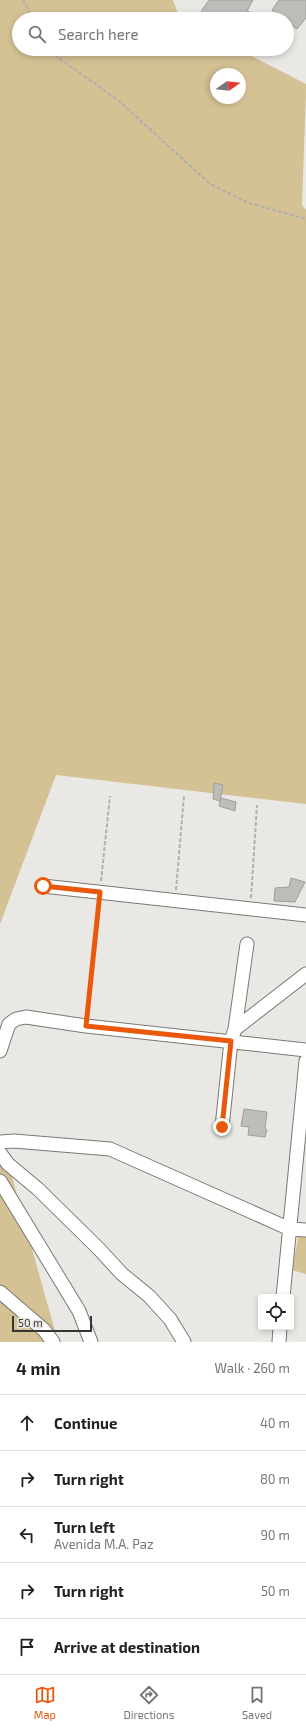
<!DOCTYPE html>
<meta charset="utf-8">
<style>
:root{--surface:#fff;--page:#f6f6f6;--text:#222;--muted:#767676;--line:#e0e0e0;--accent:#ea580c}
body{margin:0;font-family:"Exo 2",sans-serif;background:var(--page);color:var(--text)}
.controls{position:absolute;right:12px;bottom:12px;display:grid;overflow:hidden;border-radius:4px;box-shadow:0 2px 6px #0003}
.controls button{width:36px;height:36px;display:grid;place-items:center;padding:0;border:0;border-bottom:1px solid var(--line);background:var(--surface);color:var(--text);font:20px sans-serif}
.compass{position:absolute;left:210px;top:68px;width:36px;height:36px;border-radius:50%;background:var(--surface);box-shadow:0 2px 6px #0003;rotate:76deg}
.scale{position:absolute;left:12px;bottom:10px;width:80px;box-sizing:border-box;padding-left:4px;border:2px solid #373634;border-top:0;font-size:11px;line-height:14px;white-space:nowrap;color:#373634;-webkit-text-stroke:3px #eae8e4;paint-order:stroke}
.stop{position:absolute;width:12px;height:12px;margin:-9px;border:3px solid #ea580c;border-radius:50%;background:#fff}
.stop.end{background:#ea580c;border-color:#fff;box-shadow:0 1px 4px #0008}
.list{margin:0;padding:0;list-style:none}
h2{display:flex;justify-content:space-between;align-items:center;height:52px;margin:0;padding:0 16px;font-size:17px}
h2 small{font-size:13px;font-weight:400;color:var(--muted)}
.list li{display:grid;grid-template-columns:26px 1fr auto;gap:12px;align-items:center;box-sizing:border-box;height:56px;padding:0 16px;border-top:1px solid var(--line)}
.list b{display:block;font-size:15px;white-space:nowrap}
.list p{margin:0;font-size:13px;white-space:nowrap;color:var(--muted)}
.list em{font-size:13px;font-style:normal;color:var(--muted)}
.icon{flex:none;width:22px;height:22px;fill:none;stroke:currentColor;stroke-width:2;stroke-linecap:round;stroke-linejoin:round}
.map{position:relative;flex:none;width:306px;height:1342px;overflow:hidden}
.search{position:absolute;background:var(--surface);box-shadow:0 2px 6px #0003;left:12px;right:12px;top:12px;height:44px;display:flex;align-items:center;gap:10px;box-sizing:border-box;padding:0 14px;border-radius:22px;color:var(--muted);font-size:15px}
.sheet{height:332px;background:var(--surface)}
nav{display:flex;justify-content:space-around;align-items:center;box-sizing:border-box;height:56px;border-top:1px solid var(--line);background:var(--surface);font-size:11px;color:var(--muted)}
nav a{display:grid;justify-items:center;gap:2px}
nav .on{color:var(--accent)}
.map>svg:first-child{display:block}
.green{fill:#d4c194;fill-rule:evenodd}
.building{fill:#bfbdb9;stroke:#a09e9a}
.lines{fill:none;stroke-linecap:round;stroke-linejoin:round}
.street-casing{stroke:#7a7874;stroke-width:15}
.path{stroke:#b0afab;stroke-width:2;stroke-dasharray:4 2;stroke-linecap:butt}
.street{stroke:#fff;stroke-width:13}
.route{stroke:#ea580c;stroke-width:5}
</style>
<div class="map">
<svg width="306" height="1342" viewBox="0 0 306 1342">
<rect width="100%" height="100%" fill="#eae8e4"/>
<path class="green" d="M0,0H173L180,19H19V49H238L306,84V93L302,205L306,210V804L56,775L0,924ZM216,74H240V98H216Z
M0,1134L58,1342H0Z
M299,1233L306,1234V1274L292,1270Z"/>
<path class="building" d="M209,0H253L247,11L267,19H243L235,16L232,19H200L202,10Z
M279,0H306V18L297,29L287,22V19H283L272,10Z
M214,783L223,785L220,801L213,799Z
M221,798L236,802L235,811L219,806Z
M291,878L305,882L295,902L274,901L275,888L289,887Z
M244,1109L267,1112L265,1129L267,1130L265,1137L248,1135L249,1127L241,1126Z"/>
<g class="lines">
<defs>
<path id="street" d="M43,886L306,915
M235,1029L247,944
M0,1051L9,1024L16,1019L26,1017L86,1026L306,1050
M222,1127L231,1041L235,1029L306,974
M0,1142L14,1141L110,1149L290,1229L306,1230
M0,1153L8,1164L38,1189L99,1249L122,1274L149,1296L170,1319L184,1342
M0,1181L79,1311L91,1342
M0,1292L44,1330L53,1342
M283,1297L306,1061
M279,1342L280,1327"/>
</defs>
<use href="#street" class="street-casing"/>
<path class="path" d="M23,0L33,19
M52,49L57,57L119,101L210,184L249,203L306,219
M101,881L110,796
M176,890L184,796
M251,898L257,805
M87,1015L99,904"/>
<use href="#street" class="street"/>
</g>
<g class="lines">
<path class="route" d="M43,886L100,892L86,1026L231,1041L222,1127"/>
</g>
</svg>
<div class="controls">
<button><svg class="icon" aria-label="locate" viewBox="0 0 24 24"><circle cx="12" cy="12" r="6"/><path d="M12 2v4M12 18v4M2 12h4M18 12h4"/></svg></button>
</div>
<svg class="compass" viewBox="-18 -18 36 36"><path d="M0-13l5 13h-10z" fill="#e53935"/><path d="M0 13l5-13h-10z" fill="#767676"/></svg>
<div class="scale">50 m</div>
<div class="stop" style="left:43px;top:886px"></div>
<div class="stop end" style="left:222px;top:1127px"></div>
<div class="search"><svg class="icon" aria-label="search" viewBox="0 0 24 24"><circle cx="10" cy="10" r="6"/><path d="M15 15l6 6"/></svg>Search here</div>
</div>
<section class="sheet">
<h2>4 min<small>Walk · 260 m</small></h2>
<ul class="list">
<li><svg class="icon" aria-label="ahead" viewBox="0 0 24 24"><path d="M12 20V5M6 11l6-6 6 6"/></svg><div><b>Continue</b></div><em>40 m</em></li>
<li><svg class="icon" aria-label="right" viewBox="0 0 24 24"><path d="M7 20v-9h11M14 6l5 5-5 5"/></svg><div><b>Turn right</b></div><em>80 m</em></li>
<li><svg class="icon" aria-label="left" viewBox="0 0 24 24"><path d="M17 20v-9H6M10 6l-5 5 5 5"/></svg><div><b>Turn left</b><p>Avenida M.A. Paz</p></div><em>90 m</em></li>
<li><svg class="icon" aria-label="right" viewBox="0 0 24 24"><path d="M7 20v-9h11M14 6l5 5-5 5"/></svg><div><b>Turn right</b></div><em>50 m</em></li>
<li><svg class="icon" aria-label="arrive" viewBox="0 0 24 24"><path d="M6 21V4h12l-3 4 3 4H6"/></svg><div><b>Arrive at destination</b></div></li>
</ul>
</section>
<nav>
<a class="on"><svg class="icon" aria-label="map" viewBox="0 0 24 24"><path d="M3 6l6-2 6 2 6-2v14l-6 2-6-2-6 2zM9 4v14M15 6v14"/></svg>Map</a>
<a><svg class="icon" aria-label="directions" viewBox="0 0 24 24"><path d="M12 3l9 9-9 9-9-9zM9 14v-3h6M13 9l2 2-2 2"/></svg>Directions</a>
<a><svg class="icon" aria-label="saved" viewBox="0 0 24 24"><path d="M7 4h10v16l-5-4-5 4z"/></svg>Saved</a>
</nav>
